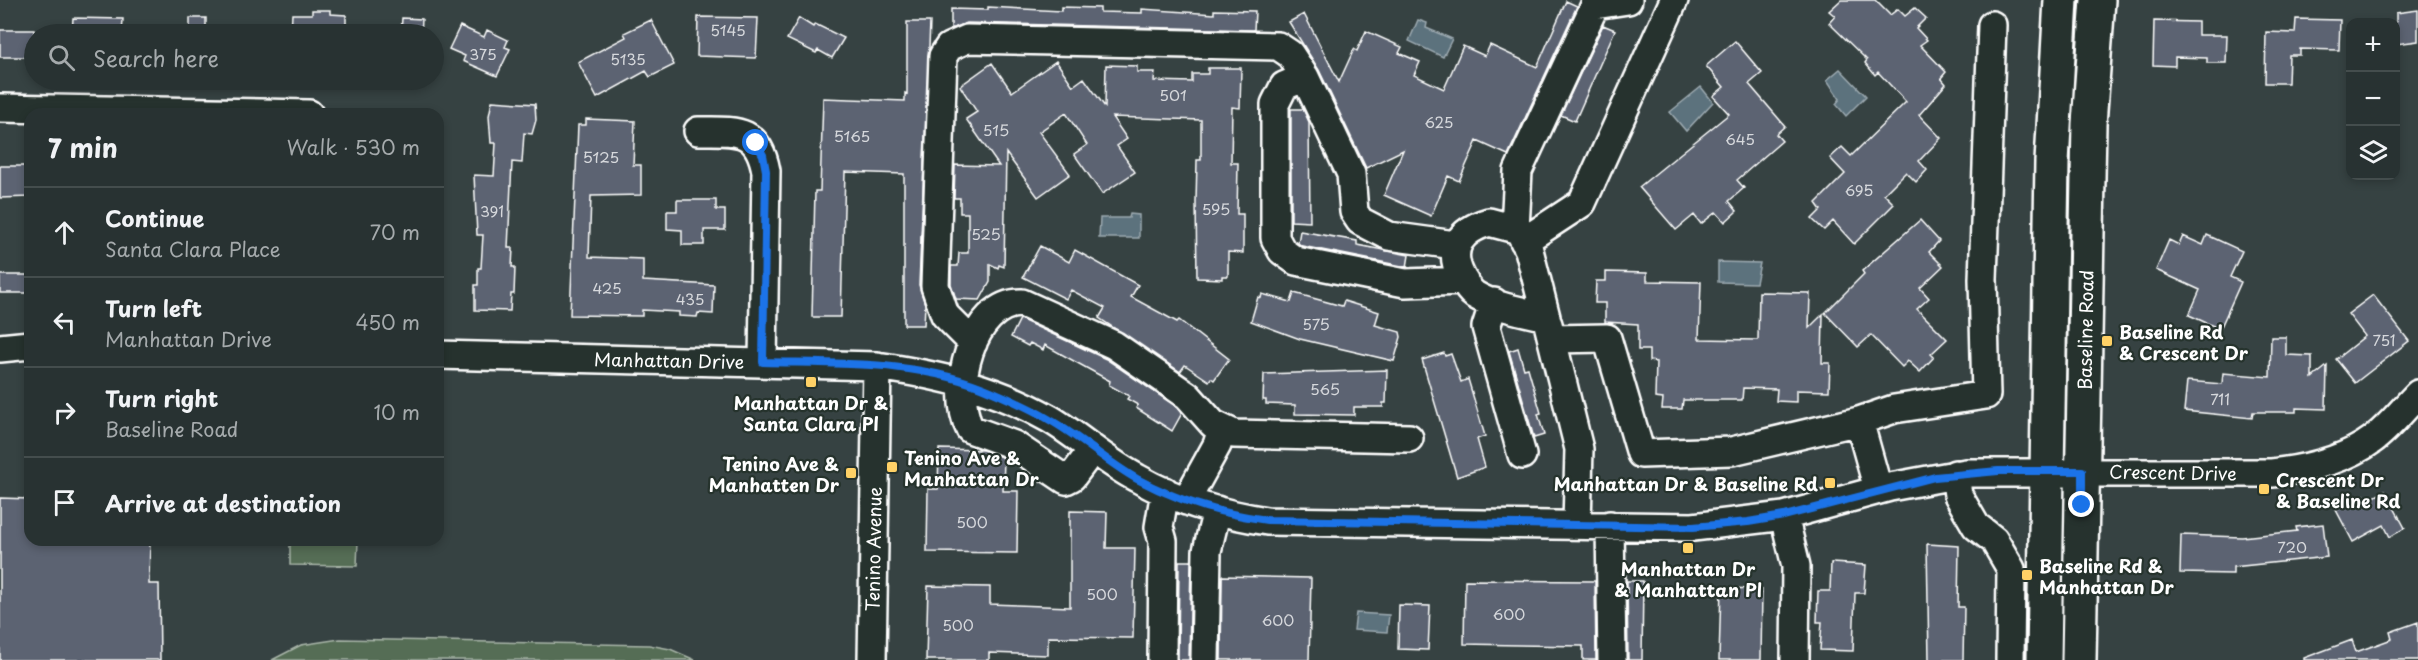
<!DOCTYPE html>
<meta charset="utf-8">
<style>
:root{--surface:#283232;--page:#343e3e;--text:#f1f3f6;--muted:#a5aaac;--line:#444d4d}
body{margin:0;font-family:"Playpen Sans",sans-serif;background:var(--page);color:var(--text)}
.controls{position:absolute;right:18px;top:18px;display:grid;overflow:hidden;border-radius:12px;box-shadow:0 3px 9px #0003}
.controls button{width:54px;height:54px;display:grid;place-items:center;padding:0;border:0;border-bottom:2px solid var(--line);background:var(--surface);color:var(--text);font:30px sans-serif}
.stop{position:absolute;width:18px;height:18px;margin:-14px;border:4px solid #1a73e8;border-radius:50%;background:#fff}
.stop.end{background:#1a73e8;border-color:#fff;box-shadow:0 2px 6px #0008}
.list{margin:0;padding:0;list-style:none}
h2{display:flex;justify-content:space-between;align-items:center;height:78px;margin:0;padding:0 24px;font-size:26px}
h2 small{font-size:20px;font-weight:400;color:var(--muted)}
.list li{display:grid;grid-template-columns:39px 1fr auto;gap:18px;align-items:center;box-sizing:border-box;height:90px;padding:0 24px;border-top:2px solid var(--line)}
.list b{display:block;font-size:22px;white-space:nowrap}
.list p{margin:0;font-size:20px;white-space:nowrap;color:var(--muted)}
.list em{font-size:20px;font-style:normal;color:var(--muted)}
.icon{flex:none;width:33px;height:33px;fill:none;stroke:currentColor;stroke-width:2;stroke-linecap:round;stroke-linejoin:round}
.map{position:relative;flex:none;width:2418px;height:660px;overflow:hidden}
.search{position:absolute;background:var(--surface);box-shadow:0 3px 9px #0003;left:24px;top:24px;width:420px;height:66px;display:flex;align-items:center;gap:15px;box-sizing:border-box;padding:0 21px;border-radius:33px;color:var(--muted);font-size:22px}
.panel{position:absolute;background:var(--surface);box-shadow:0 3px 9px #0003;left:24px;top:108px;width:420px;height:438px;border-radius:18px}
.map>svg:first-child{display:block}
.green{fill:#546d54;stroke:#aab6aa;stroke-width:1.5}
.water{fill:#5b727d;stroke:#9daab1;stroke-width:1.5}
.building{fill:#5c6472;stroke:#fff;stroke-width:1.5}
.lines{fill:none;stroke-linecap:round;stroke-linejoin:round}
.minor-casing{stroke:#fff;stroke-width:32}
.major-casing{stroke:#fff;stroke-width:38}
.minor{stroke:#26332d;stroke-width:27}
.major{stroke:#26332d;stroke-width:33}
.route{stroke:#1a73e8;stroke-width:8}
.poi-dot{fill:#ffd166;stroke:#26332d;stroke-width:2}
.labels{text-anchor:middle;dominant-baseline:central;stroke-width:4.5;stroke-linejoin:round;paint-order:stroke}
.number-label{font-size:15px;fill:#d6d8dc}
.street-label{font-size:18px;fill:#fff;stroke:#26332d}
.poi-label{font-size:18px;font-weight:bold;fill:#fff;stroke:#26332d;text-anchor:start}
</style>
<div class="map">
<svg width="2418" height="660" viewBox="0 0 2418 660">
<rect width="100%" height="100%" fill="#364242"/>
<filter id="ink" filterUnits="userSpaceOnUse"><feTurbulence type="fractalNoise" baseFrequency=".0167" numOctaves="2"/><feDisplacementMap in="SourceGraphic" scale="12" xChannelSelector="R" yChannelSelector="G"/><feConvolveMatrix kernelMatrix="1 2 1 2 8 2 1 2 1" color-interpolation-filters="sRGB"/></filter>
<g filter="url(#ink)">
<path class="green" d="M290,540H358L357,566L290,565Z
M340,639L649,645L670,649L695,660H272L301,645Z"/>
<path class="water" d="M1418,20L1427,23L1426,28L1452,39L1443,57L1409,41Z
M1840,69L1866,96L1846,116L1836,104L1840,99L1827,80Z
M1701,87L1713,102L1686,131L1670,112Z
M1130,214L1139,215V238H1099L1100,218H1129Z
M1718,262L1760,263L1756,283L1718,282Z
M1356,613L1389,615L1387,632L1354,630Z"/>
<path class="building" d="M1841,0H1875L1890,15L1898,9L1905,16L1915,8L1926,18L1916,28L1927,40L1920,45L1946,72L1941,78L1946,84L1919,115L1941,138L1919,161L1927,170L1916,182L1906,172L1884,194L1894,204L1854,244L1833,221L1824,230L1812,219L1821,210L1816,203L1845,174L1830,158L1842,147L1851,156L1906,102L1878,72L1875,75L1865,63L1867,60L1829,23L1835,16L1829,11Z
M1566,1L1577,6L1508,155L1477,141L1459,181L1448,176L1431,216L1384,195L1403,150L1366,168L1319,70L1289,22L1304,14L1339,82L1354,49L1357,51L1366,31L1402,47L1399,53L1420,62L1414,75L1444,89L1463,46L1485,56L1490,45L1537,67Z
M988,7L1061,11V7L1100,8V12L1142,13V9L1214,14V10L1255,11L1254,30L967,23L951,29V9L988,10Z
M312,10H330V14L346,15V34H291L292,14H312Z
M2418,10V41L2396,44V13Z
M698,17L758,18L756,58L697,56Z
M73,18L123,19L122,34H72Z
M190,18H206V34H190Z
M402,18L422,19L421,34H401Z
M799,18L813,27L815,24L844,38L832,58L818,50L816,53L787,39Z
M2296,19L2340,20L2339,50L2300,49V55H2289L2288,83H2265L2266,32L2295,33Z
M651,20L674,65L650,77L646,71L597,98L578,62L626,37L624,33Z
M2154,21L2198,22V35H2227L2226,63H2207V58L2175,57V66L2153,65Z
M907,22H930L919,285L925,304L924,325H904V174L845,172L841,317H812L815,191H820L823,98L905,101V93L907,94Z
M1603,25L1615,30L1575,121L1561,115Z
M460,26L484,37L487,30L508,40L505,47L510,49L497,76L463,61L465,56L449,49Z
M0,30H34V57H0Z
M1735,41L1762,73L1749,84L1785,126L1776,134L1782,141L1737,180L1744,188L1729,201L1737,211L1725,222L1716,212L1701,224L1694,215L1676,230L1639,187L1729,114L1713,96L1724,87L1706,66Z
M1056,61L1073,86L1084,78L1105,107L1106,65L1137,66V72H1155L1154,81L1192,82V74H1208V68H1241L1240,108L1232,107L1231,163H1238L1237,214H1243V253L1228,252V276H1222V279L1197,278L1196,202L1197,160H1201V120L1112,117L1127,139L1117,146L1135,172L1102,194L1074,154L1087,145L1066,113L1039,132L1070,174L1038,197L1006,153L1004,267L999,265L998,268L990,264V282L980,300L956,299L951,284V266H958L959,253H968V213H960V198H954L955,165L999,166L966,119L977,112L960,86L992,63L1012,92Z
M492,101L535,104L536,120L532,134L524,133L522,163L512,162L508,248H513L512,267H515L514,294H511L510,311L475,310V285H478V268H481L483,235H477L474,175L494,176L496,143H491L489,116Z
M1291,109H1303L1309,122L1310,222L1291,221Z
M586,119L635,121L633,165H641V195L591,196L589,257L643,259V281L714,285L713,314L698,313L697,317L679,316V312L642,310V316L570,315L578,125H586Z
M0,166H30V197L0,198Z
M677,200H716V210H725V230H704V245H682V230L667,229V211H677Z
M1920,220L1939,241L1929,252L1943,266L1920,288L1929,298L1917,309L1947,339L1931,354L1934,357L1920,372L1908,361L1902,367L1871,335L1858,347L1825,313L1864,274L1862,271Z
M1300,231L1357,241V245L1409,255L1407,267L1302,246L1298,243Z
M2207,235L2242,251L2230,277L2241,282L2220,329L2189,315L2200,290L2156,270L2169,240L2179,245L2183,236L2203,245Z
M1040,246L1069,262L1075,250L1138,285L1131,297L1177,322L1179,320L1229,359L1214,380L1211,378L1209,381L1185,365L1180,372L1099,318L1105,308L1071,290L1066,299L1023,277Z
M1606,272L1647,273V281L1701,282L1699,339L1758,340L1759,292L1810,293L1809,328L1823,314L1822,363H1830L1829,391L1796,390V402L1776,401L1777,389L1743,388L1742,400H1683L1682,409H1662L1663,399L1655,398L1656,362L1649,361V350H1638V324L1605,322V303H1595L1596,281H1606Z
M0,275H30V293H0Z
M1294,293L1342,306L1344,301L1379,312L1375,325L1400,332L1401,337L1394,361L1300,339L1251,321L1258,297L1261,298L1262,294L1291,302Z
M2373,295L2409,341L2355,383L2336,359L2365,336L2348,314Z
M1020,319L1106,359L1178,408L1182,413L1172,431L1136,408L1138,405L1127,399L1129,396L1109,385L1110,381L1045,345L1043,350L1030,343L1028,346L1011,337Z
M2271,337H2286V355L2312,356V378L2327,366L2326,409L2296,408V412H2253L2252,418L2184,411L2187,381L2222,384L2223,373L2270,377Z
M1518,348L1524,369L1528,368L1541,413L1538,414L1544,435L1534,438L1509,351Z
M1444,353L1445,356L1451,354L1461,382L1468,379L1485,436L1477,439L1485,467L1457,477L1422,360Z
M1387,370L1386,403H1383V407H1354V415L1295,414V405L1266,404V400H1263L1264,374Z
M939,449L983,450L1004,458L1003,491H1018L1017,553L927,552L928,489H938Z
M2385,491L2405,528L2390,537L2384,525L2353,542L2336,510L2364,495L2367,501Z
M0,498L30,499V540H150L149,584H159L160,660H0Z
M1070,511L1107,512L1106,548H1135L1133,638L1048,637V655L989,653V660H926L928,586L990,587V604L1070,607Z
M2323,524L2327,557L2233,567V574L2180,573L2181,535L2242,537L2297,531L2296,527Z
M1927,544L1959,546L1958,607H1964L1963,660H1929Z
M1179,561H1191L1189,660H1178Z
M1831,563L1866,565L1864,593H1855L1853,651L1820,650L1822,622H1817L1818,591H1830Z
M1222,576L1311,578L1309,660H1221Z
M1465,580L1595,581L1596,660H1583V646L1464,644Z
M1627,581H1643L1642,660H1628Z
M1721,588L1762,589L1761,660H1719Z
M1399,605L1430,606L1428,650L1398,649Z
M2418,622V660H2304V658L2352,640L2356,652L2392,639L2390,632Z"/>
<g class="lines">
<defs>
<path id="minor" d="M1305,77L1284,86L1275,104V238L1282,251L1296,261L1405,283L1464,281
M0,108L309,114
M698,131C735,131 758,127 766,171L763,362
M1489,222L1519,230L1529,250L1546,317C1523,311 1495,307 1475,295C1469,291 1464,282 1461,276C1447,248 1461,230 1489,222Z
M1515,229L1518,171L1595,5L1628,0
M1524,241L1582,203L1674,0
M1494,302L1486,327L1522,455
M1548,324L1579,449L1577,525
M1552,339L1607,338L1641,454L1732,451L1859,421L1878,489
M973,343L945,315L935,286L943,56L949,47L967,39L1278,46L1290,54L1305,77L1351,174L1354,212L1360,221L1389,236L1455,245
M0,348L30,345
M438,355L877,366C938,375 996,388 1050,419C1080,437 1106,462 1137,478C1177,501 1221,514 1267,521L1693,527L1784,516L1890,487L1966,473H2272C2306,469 2344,461 2372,440C2389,428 2403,409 2418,394
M1859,421L1894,409L1986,395L1983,279L1992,25
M1093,449L1072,477L1066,480L1014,445L970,429C950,391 971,302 1022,303L1114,345L1188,396L1213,424L1234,434L1409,438
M1955,474L1958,495L1976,526L1994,540L2011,569L2010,660
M1186,501L1217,445L1222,429
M1784,516L1796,566L1795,660
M1610,525L1612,660
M872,660L877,366
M1162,660L1163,541L1159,527L1165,491
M1205,660L1207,551L1217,510"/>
<path id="major" d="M2044,660L2052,162L2061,0
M2079,660L2089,124L2098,0"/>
</defs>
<use href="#minor" class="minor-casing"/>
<use href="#major" class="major-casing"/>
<use href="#minor" class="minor"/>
<use href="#major" class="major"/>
</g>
</g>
<g class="lines" filter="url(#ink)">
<path class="route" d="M756,143L763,155L766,171L763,362C839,364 922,360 993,392C1012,400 1032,409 1050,420C1080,437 1107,462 1137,479C1178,501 1221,514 1267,520L1693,527L1748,522L1784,516L1935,477L1998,471H2082V505"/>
</g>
<g class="poi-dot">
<rect x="2101" y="335" width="12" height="12" rx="3"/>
<rect x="805" y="376" width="12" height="12" rx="3"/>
<rect x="886" y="461" width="12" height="12" rx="3"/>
<rect x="845" y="467" width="12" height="12" rx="3"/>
<rect x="1824" y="477" width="12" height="12" rx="3"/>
<rect x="2258" y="483" width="12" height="12" rx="3"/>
<rect x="1682" y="542" width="12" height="12" rx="3"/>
<rect x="2021" y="569" width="12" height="12" rx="3"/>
</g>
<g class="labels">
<g class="number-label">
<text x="728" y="29">5145</text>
<text x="483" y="53">375</text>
<text x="628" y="58">5135</text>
<text x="1173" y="94">501</text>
<text x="1439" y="121">625</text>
<text x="996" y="129">515</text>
<text x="852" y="135">5165</text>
<text x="1740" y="138">645</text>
<text x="601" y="156">5125</text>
<text x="1859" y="189">695</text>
<text x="1216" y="208">595</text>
<text x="492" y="210">391</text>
<text x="986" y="233">525</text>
<text x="607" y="287">425</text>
<text x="690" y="298">435</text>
<text x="1316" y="323">575</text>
<text x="2384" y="339">751</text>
<text x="1325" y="388">565</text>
<text x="2220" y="398">711</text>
<text x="972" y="521">500</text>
<text x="2292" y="546">720</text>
<text x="1102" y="593">500</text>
<text x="1509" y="613">600</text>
<text x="1278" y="619">600</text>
<text x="958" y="624">500</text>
</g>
<g class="street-label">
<text transform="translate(2085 330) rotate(-89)">Baseline Road</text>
<text transform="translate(669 360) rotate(1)">Manhattan Drive</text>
<text transform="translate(2173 472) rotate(1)">Crescent Drive</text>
<text transform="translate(873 549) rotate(-89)">Tenino Avenue</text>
</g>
<g class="poi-label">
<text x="2119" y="331">Baseline Rd<tspan x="2119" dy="21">&amp; Crescent Dr</tspan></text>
<text x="811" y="402" text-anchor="middle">Manhattan Dr &amp;<tspan x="811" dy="21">Santa Clara Pl</tspan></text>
<text x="904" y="457">Tenino Ave &amp;<tspan x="904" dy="21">Manhattan Dr</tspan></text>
<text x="839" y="463" text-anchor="end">Tenino Ave &amp;<tspan x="839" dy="21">Manhatten Dr</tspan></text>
<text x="2276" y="479">Crescent Dr<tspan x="2276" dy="21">&amp; Baseline Rd</tspan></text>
<text x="1818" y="483" text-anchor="end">Manhattan Dr &amp; Baseline Rd</text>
<text x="2039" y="565">Baseline Rd &amp;<tspan x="2039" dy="21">Manhattan Dr</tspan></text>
<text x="1688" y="568" text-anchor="middle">Manhattan Dr<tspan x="1688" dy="21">&amp; Manhattan Pl</tspan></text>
</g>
</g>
</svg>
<div class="controls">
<button>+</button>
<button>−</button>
<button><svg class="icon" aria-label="layers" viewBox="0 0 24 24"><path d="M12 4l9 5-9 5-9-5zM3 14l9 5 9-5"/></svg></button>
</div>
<div class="stop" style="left:756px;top:143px"></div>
<div class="stop end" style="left:2082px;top:505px"></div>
<div class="search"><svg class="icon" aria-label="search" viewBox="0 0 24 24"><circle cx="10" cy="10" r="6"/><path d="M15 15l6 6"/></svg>Search here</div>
<section class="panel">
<h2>7 min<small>Walk · 530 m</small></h2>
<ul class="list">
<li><svg class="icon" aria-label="ahead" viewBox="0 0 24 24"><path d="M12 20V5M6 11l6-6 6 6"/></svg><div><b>Continue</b><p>Santa Clara Place</p></div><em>70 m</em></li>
<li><svg class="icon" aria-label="left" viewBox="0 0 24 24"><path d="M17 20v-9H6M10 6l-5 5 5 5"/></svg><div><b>Turn left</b><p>Manhattan Drive</p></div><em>450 m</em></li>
<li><svg class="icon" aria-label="right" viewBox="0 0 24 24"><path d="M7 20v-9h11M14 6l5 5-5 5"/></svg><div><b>Turn right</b><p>Baseline Road</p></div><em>10 m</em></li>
<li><svg class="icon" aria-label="arrive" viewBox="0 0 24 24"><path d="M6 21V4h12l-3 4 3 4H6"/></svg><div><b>Arrive at destination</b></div></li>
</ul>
</section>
</div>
